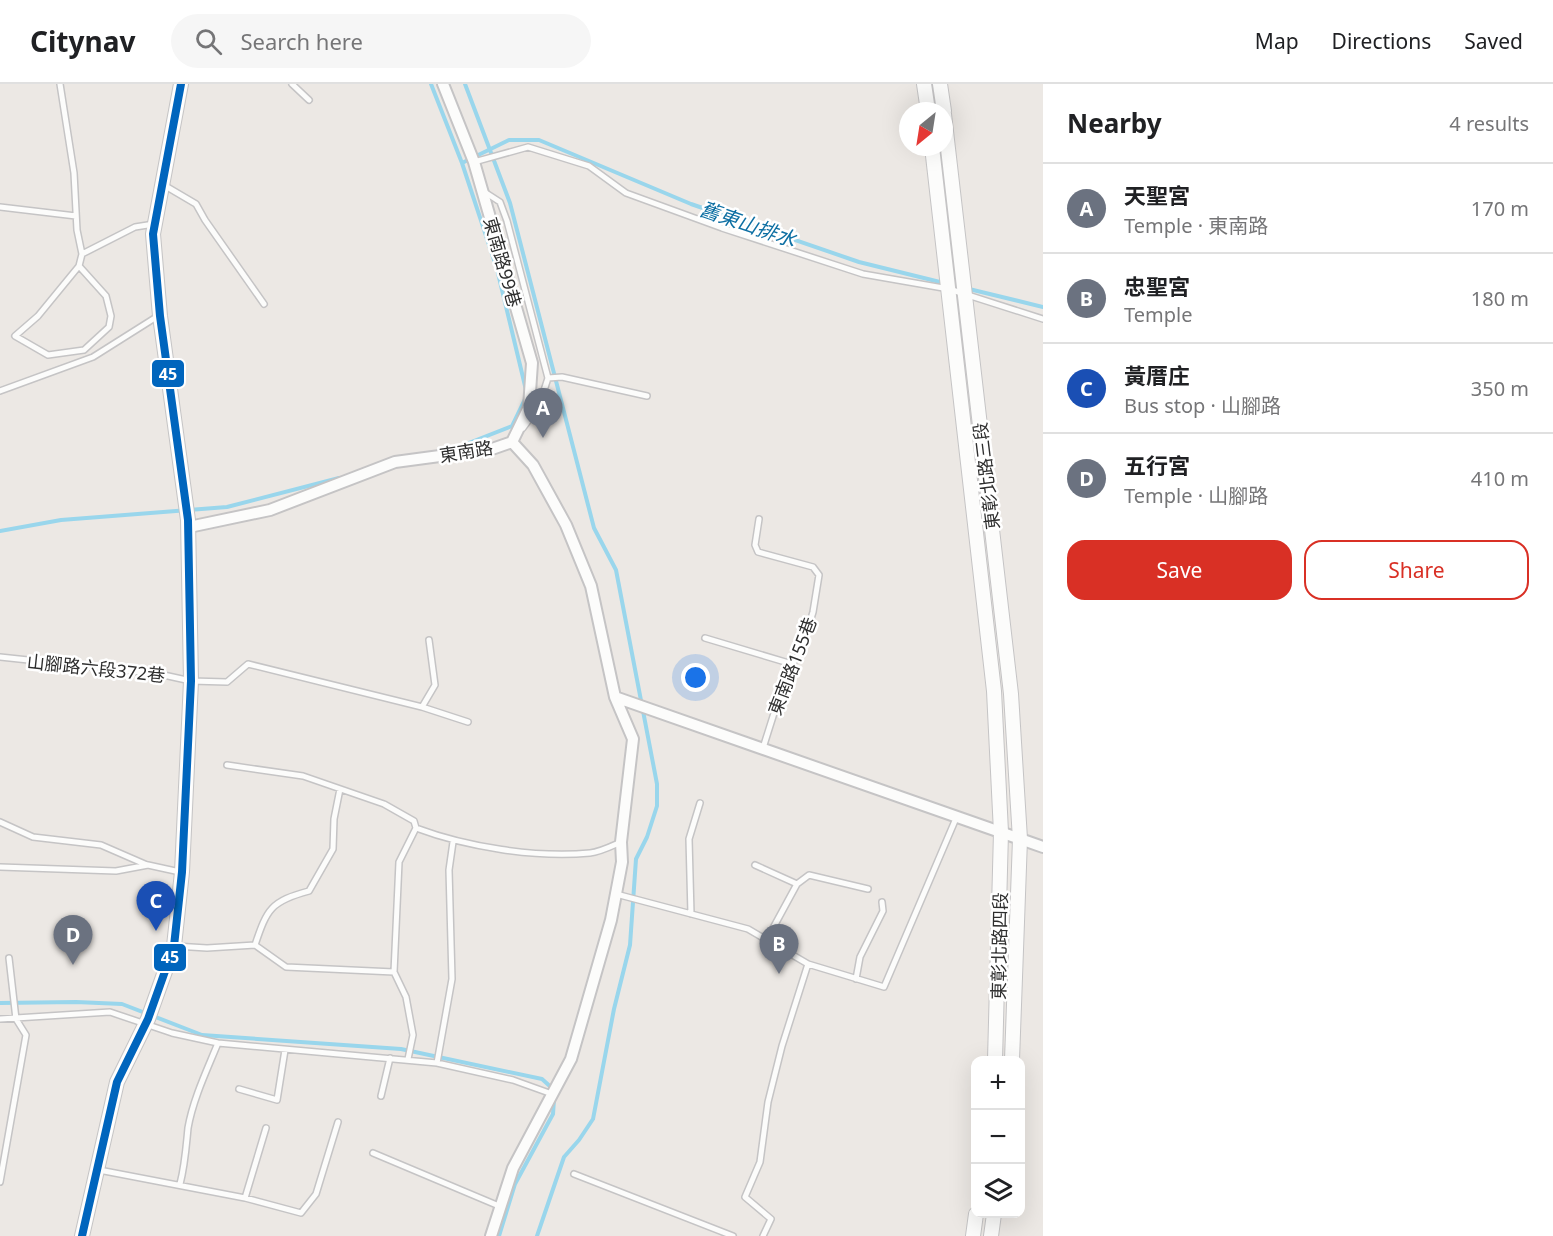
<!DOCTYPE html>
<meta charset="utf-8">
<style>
:root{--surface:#fff;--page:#f6f6f6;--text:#202124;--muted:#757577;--line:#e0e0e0;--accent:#d93025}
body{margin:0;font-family:"Noto Sans","Noto Sans TC",sans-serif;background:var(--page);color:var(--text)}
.controls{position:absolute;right:18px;bottom:18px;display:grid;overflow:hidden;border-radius:12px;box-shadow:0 6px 24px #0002}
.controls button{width:54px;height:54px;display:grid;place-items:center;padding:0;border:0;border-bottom:2px solid var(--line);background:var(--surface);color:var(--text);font:30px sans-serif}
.compass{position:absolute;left:899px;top:18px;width:54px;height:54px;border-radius:50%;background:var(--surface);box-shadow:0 6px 24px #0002;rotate:210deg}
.you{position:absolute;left:696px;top:594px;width:21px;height:21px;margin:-15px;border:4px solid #fff;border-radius:50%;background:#1a73e8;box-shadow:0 0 0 9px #1a73e833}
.badge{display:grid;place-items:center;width:39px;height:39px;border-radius:50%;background:var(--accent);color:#fff;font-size:20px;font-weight:700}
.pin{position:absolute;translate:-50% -50px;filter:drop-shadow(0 2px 3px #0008)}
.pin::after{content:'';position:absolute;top:32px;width:21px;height:18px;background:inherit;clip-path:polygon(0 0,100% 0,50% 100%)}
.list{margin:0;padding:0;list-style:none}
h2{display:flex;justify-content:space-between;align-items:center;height:78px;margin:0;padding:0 24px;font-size:26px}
h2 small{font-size:20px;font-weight:400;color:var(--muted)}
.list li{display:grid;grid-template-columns:39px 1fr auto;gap:18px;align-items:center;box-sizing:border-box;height:90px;padding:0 24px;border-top:2px solid var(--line)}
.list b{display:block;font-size:22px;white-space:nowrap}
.list p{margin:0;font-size:20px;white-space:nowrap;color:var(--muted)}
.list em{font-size:20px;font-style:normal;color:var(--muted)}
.actions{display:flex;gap:12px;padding:18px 24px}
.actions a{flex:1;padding:14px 0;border:2px solid var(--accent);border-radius:18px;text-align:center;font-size:21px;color:var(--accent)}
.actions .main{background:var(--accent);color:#fff}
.icon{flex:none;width:33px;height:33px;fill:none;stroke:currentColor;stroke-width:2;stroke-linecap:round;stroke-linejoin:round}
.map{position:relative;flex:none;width:1043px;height:1152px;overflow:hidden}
header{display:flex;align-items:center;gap:36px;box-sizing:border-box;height:84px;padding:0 30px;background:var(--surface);border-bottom:2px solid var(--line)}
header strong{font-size:28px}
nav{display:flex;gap:33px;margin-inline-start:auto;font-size:21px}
.search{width:420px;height:54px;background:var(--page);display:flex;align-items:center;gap:15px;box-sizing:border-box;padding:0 21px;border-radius:33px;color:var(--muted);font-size:22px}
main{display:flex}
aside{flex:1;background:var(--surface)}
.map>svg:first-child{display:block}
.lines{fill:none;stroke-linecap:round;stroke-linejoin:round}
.stream{stroke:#99d6ec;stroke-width:4}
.lane-casing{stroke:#c5c4c5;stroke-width:8}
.street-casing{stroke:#c5c4c5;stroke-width:14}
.secondary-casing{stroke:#c5c4c5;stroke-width:16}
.lane{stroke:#fcfcfb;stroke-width:5}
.street{stroke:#fcfcfb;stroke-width:10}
.secondary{stroke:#fcfcfb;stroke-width:14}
.bus-1-casing{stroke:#fff;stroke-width:12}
.bus-1{stroke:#0065bd;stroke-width:8}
.labels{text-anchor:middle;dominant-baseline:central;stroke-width:5;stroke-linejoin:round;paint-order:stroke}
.street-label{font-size:18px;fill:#2e2e2e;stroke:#fff}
.water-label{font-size:20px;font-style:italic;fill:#0d6fa3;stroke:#fff}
.line-badge{stroke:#fff;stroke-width:2}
.badge-label{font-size:16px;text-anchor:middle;font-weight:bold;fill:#fff}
</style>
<header>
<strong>Citynav</strong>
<div class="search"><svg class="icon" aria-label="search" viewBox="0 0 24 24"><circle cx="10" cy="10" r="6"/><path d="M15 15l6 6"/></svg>Search here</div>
<nav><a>Map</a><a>Directions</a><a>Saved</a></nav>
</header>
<main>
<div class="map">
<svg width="1043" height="1152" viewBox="0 0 1043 1152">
<rect width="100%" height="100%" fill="#ece8e4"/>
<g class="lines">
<path class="stream" d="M431,0L462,79L497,185L526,306
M465,0L510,119L594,444L616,486L657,700V722L647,753L636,775L630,861L614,925L593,1035L579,1056L564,1073L537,1152
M462,79L509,56H539L691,120L859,178L944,199
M969,205L1043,223
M451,366L512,342L526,313
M0,447L61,436L227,423L339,394
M0,919L76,918L122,920L202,951L401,965L542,995L553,1005
M499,1152L515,1100L553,1030L554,1015"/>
<defs>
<path id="lane" d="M60,0L74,89L77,146L82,170L79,182L38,232L15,252L48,271L84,266L109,243L111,232L106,212L79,182
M292,0L309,16
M474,78L528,63L589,82L626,109L722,144L863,190L949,205L1043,235
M162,100L196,120L205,136L264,220
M483,107L500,118L507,137L548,294
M0,123L76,132
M82,170L135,143L154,140
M0,307L93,273L158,232
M523,344L539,322L548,294L562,293L647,312
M759,435L755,461L758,468L813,483L819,491L813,528L801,567L787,588L763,664
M705,554L792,580
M0,573L159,590L191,597L227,598L248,580L422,623L468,638
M422,623L435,601L429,556
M227,681L303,692L384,720L414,737L416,744C467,763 535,774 590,769C600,768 612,762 621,758
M0,738L33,753L101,761L147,781
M755,781L797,800
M0,783L116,787L148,781L180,788
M616,810L748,845L808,880
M691,830L689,755L700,719
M766,857L797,800L809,791L868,805
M255,861C267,825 271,817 309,807L333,765L334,735L340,705
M175,862L207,864L255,861L286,883L394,888
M856,895L860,873L883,827L882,818
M0,935L110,928L172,949L218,959L437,979L513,996L552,1010
M408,975L413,951L406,913L394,888L399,778L416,744
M437,979L452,895L449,786L453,758
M239,1005L277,1016L285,966
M381,1012L390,974
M373,1069L499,1122
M99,1086L245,1114L301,1129L316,1110L338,1038
M574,1090L733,1152
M0,1098L26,951L16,935L9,874
M180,1100C185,1081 186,1064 188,1044C193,1015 207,986 218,959
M245,1114L266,1044
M763,1152L771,1135L745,1113L760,1078L768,1018L782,962L808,880L884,903L957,732"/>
<path id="street" d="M443,0L474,78L532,279L529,323L512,358
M189,443L270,426L395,378L492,365L512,358
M615,613L1043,763
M491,1152L513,1084L571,975L611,836L622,778L621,758L633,655L615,613L591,502L566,441L533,381L512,358"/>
<path id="secondary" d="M924,0L928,27
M940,0L944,27
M944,30L1011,610L1020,755L1012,976
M932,63L994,607L1001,748L995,976
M82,1152L117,998L148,935L174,862L182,788L191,597L188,436L160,232L153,150L181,0
M973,1152L976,1130
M991,1152L994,1130"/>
</defs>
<use href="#lane" class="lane-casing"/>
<use href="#street" class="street-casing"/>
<use href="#secondary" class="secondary-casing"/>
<use href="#lane" class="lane"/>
<use href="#street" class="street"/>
<use href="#secondary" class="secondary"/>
<defs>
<path id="bus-1" d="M82,1152L117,998L148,935L174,862L182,788L191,597L188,436L160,232L153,150L181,0"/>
</defs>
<use href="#bus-1" class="bus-1-casing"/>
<use href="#bus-1" class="bus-1"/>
</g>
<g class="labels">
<g class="street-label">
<text transform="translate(503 178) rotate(74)">東南路99巷</text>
<text transform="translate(466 367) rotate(-9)">東南路</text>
<text transform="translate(986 392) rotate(-97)">東彰北路三段</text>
<text transform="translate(792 582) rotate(-69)">東南路155巷</text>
<text transform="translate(96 584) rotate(6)">山腳路六段372巷</text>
<text transform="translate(999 862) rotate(-89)">東彰北路四段</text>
</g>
<g class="water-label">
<text transform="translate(748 140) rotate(19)">舊東山排水</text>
</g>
</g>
<g class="line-badge">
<rect x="151" y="275" width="34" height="29" rx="6" fill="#0065bd"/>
<rect x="153" y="859" width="34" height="29" rx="6" fill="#0065bd"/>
</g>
<g class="badge-label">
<text x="168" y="296">45</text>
<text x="170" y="879">45</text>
</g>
</svg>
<div class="controls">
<button>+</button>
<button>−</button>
<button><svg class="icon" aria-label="layers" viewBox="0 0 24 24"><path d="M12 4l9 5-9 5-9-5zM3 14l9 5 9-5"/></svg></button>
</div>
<svg class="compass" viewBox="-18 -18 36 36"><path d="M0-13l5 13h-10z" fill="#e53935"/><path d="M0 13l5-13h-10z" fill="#757577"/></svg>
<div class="you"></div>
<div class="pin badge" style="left:543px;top:354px;background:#6b7280">A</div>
<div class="pin badge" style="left:779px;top:890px;background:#6b7280">B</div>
<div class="pin badge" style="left:156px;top:847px;background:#1a4fb4">C</div>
<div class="pin badge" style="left:73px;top:881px;background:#6b7280">D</div>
</div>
<aside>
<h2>Nearby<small>4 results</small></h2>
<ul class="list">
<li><span class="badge" style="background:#6b7280">A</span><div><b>天聖宮</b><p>Temple · 東南路</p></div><em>170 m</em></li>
<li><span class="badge" style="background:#6b7280">B</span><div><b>忠聖宮</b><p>Temple</p></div><em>180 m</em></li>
<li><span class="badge" style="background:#1a4fb4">C</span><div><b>黃厝庄</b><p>Bus stop · 山腳路</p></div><em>350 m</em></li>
<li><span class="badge" style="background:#6b7280">D</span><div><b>五行宮</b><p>Temple · 山腳路</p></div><em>410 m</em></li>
</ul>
<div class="actions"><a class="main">Save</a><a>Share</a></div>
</aside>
</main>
